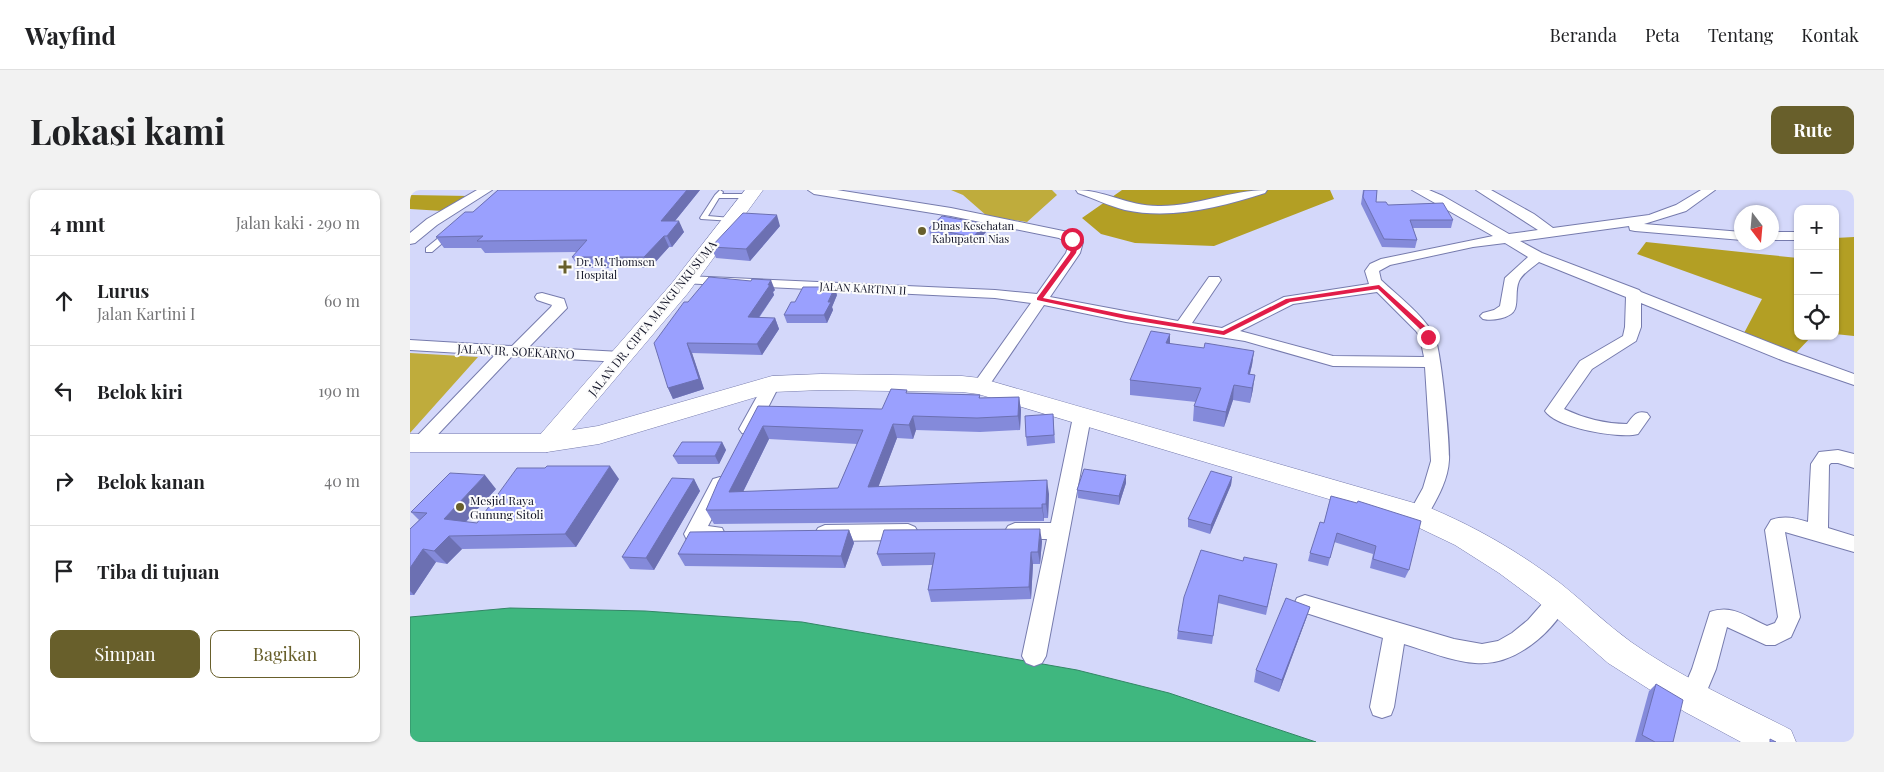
<!DOCTYPE html>
<html lang="id">
<meta charset="utf-8">
<style>
:root{--surface:#fff;--page:#f2f2f2;--text:#202124;--muted:#757577;--line:#e0e0e0;--accent:#685f2b}
body{margin:0;font-family:"Playfair Display",serif;background:var(--page);color:var(--text)}
.controls{position:absolute;right:15px;top:15px;display:grid;overflow:hidden;border-radius:10px;box-shadow:0 1px 4px #0004}
.controls button{width:45px;height:45px;display:grid;place-items:center;padding:0;border:0;border-bottom:1px solid var(--line);background:var(--surface);color:var(--text);font:25px sans-serif}
.compass{position:absolute;left:1324px;top:15px;width:45px;height:45px;border-radius:50%;background:var(--surface);box-shadow:0 1px 4px #0004;rotate:164deg}
.stop{position:absolute;width:15px;height:15px;margin:-11px;border:4px solid #e11d48;border-radius:50%;background:#fff}
.stop.end{background:#e11d48;border-color:#fff;box-shadow:0 1px 5px #0008}
.list{margin:0;padding:0;list-style:none}
h2{display:flex;justify-content:space-between;align-items:center;height:65px;margin:0;padding:0 20px;font-size:21px}
h2 small{font-size:16px;font-weight:400;color:var(--muted)}
.list li{display:grid;grid-template-columns:32px 1fr auto;gap:15px;align-items:center;box-sizing:border-box;height:90px;padding:0 20px;border-top:1px solid var(--line)}
.list b{display:block;font-size:19px;white-space:nowrap}
.list p{margin:0;font-size:16px;white-space:nowrap;color:var(--muted)}
.list em{font-size:16px;font-style:normal;color:var(--muted)}
.actions{display:flex;gap:10px;padding:15px 20px}
.actions a{flex:1;padding:11px 0;border:1px solid var(--accent);border-radius:10px;text-align:center;font-size:18px;color:var(--accent)}
.actions .main{background:var(--accent);color:#fff}
.icon{flex:none;width:28px;height:28px;fill:none;stroke:currentColor;stroke-width:2;stroke-linecap:round;stroke-linejoin:round}
.map{position:relative;flex:none;width:1444px;height:552px;overflow:hidden;border-radius:10px}
header{display:flex;align-items:center;gap:30px;box-sizing:border-box;height:70px;padding:0 25px;background:var(--surface);border-bottom:1px solid var(--line)}
header strong{font-size:24px}
nav{display:flex;gap:28px;margin-inline-start:auto;font-size:18px}
.intro{display:flex;align-items:center;justify-content:space-between;box-sizing:border-box;height:120px;padding:0 30px}
h1{margin:0;font-size:35px}
.button{padding:12px 22px;border-radius:10px;background:var(--accent);color:#fff;font-size:18px;font-weight:700}
main{display:flex;gap:30px;padding:0 30px}
aside{flex:1;background:var(--surface);border-radius:10px;box-shadow:0 1px 4px #0004}
.map>svg:first-child{display:block}
.green{fill:#bfac3c}
.forest{fill:#b39f24}
.water{fill:#3fb77f;stroke:#328665}
.lines{fill:none;stroke-linecap:round;stroke-linejoin:round}
.service-casing{stroke:#767bad;stroke-width:2}
.minor-casing{stroke:#767bad;stroke-width:2}
.primary-casing{stroke:#767bad;stroke-width:1}
.trunk-casing{stroke:#767bad;stroke-width:1}
.service{fill:#fff;fill-rule:evenodd}
.minor{fill:#fff;fill-rule:evenodd}
.primary{fill:#fff;fill-rule:evenodd}
.trunk{fill:#fff;fill-rule:evenodd}
.wall{fill:#848ada;fill-rule:evenodd}
.shaded-wall{fill:#6c70b2}
.building{fill:#9aa0fe;stroke:#6c70b2;fill-rule:evenodd}
.route{fill:#e11d48}
.poi-dot{fill:#685f2b;stroke:#fcfcfc;stroke-width:2}
.labels{text-anchor:middle;dominant-baseline:central;stroke-width:4;stroke-linejoin:round;paint-order:stroke}
.far-poi-label{font-size:11px;fill:#131528;stroke:#fcfcfc;text-anchor:start}
.far-street-label{font-size:11px;fill:#131528;stroke:#fcfcfc}
.street-label{font-size:12px;fill:#131528;stroke:#fcfcfc}
.poi-label{font-size:12px;fill:#131528;stroke:#fcfcfc;text-anchor:start}
</style>
<header>
<strong>Wayfind</strong>
<nav><a>Beranda</a><a>Peta</a><a>Tentang</a><a>Kontak</a></nav>
</header>
<div class="intro"><h1>Lokasi kami</h1><a class="button">Rute</a></div>
<main>
<aside>
<h2>4 mnt<small>Jalan kaki · 290 m</small></h2>
<ul class="list">
<li><svg class="icon" aria-label="ahead" viewBox="0 0 24 24"><path d="M12 20V5M6 11l6-6 6 6"/></svg><div><b>Lurus</b><p>Jalan Kartini I</p></div><em>60 m</em></li>
<li><svg class="icon" aria-label="left" viewBox="0 0 24 24"><path d="M17 20v-9H6M10 6l-5 5 5 5"/></svg><div><b>Belok kiri</b></div><em>190 m</em></li>
<li><svg class="icon" aria-label="right" viewBox="0 0 24 24"><path d="M7 20v-9h11M14 6l5 5-5 5"/></svg><div><b>Belok kanan</b></div><em>40 m</em></li>
<li><svg class="icon" aria-label="arrive" viewBox="0 0 24 24"><path d="M6 21V4h12l-3 4 3 4H6"/></svg><div><b>Tiba di tujuan</b></div></li>
</ul>
<div class="actions"><a class="main">Simpan</a><a>Bagikan</a></div>
</aside>
<div class="map">
<svg width="1444" height="552" viewBox="0 0 1444 552">
<rect width="100%" height="100%" fill="#d4d8fa"/>
<path class="green" d="M541,0H642L647,5L617,32L577,26L553,5Z
M0,163L68,167L0,243Z"/>
<path class="forest" d="M712,0H920L924,9L804,56L725,53L691,44L672,28Z
M0,5L60,6L33,21L0,19Z
M1444,47V146L1425,144V48Z
M1236,52L1388,68V146H1402L1383,166L1333,145L1352,109L1227,64Z"/>
<path class="water" d="M100,418L235,421L392,432L667,480L759,503L906,552H0V427Z"/>
<g class="lines">
<defs>
<path id="service" d="M310,0L313,2L312,4H340L343,6L340,8H309L298,26L321,28L324,30L323,31L291,29L290,28L305,5Z
M37,41L44,43L22,62H16V58Z"/>
<path id="minor" d="M67,0H82L27,35L5,53L0,54V43L17,29Z
M398,0H427L541,18L658,42L673,52L670,63L640,107L768,131L799,87H809L811,90L782,133L812,138L874,107L959,94L955,81L960,74L971,69L1083,46L1002,0H1019L1033,6L1099,44L1128,40L1066,0H1081L1124,24L1143,38L1239,25L1266,15L1291,0H1305L1276,21L1234,34L1332,42V50L1225,41L1220,40L1219,36L1110,51L1132,63L1229,100L1231,102L1386,163L1444,184V195L1374,171L1231,113V137L1226,151L1182,179L1154,219C1173,228 1196,234 1217,234C1223,226 1226,220 1237,223L1240,227L1228,244C1210,249 1146,238 1135,221L1170,171L1213,146L1215,137L1216,107L1129,72C1123,77 1112,84 1109,91C1105,100 1108,111 1105,119C1101,129 1081,131 1073,129L1070,126L1073,123L1084,120L1090,116L1095,88L1118,67L1095,53L1063,57L980,75L969,81L971,90C989,107 1012,124 1024,145C1031,157 1040,253 1039,270C1038,292 1025,312 1015,330L1008,332L1001,330L998,325L1013,298L1021,271L1015,177L923,176L835,151L716,132L634,115L576,200L570,201L564,200L562,196L621,113L585,108L271,93L269,90L271,87L276,86L585,100L627,104L656,63L659,54L649,48L541,26L404,4ZM967,102L1006,141L1010,147L1014,167L923,166L830,141L883,114Z
M666,0C695,0 717,16 748,16C785,17 820,0 857,0L855,3C810,17 762,30 715,20C699,16 683,8 668,3Z
M1362,42H1388V50H1362Z
M132,103L154,109L157,118L119,157L211,162L217,163L219,167L217,171L211,172L102,166L16,257L10,259L4,257L1,253L4,249L85,165L0,160V150L102,156L141,117L142,115L127,110L125,107L127,104Z
M362,189L368,190L370,194L347,239L344,243L338,245L332,243L329,239L354,194L356,190Z
M672,221L678,223L681,227L636,466L632,473L624,476L616,473L612,466L637,349H605L598,346L595,341L598,336L605,333H641L663,227L666,223Z
M1428,260L1444,264V278L1428,273H1421L1419,275L1418,338L1444,346V362L1375,342L1390,427L1381,447L1365,455H1356L1317,437L1306,479L1291,515L1282,518L1273,515L1270,507L1282,479L1300,422C1323,414 1336,427 1357,436L1365,433L1368,427L1355,340L1361,330C1375,325 1385,328 1398,332L1401,274L1409,262Z
M310,287L317,289L320,294L298,336L312,338L315,344L312,350C301,353 288,353 277,350L274,344L303,289Z
M498,334L505,337L508,342L505,347L498,350L415,351L408,348L405,343L408,338L415,335Z
M1148,402L1156,405L1159,411C1142,444 1103,477 1065,473C1041,471 1017,461 994,454L984,517L981,525L972,528L963,525L960,517L973,448L887,420L884,414L887,408L895,405L1044,449L1072,454L1088,451L1102,443L1118,430L1140,405Z"/>
<path id="primary" d="M335,0H353L278,103L146,259L137,262L128,259L124,253L128,247L262,93Z"/>
<path id="trunk" d="M411,184L552,186L570,188L1018,317C1066,337 1109,362 1150,393C1174,412 1196,434 1221,452C1270,487 1327,512 1381,540L1386,552H1331L1275,522L1198,473L1128,412L1089,383L1045,355L999,333L568,204L552,202L411,200L363,202L189,254L137,262H0V244H137L188,236L362,186Z"/>
</defs>
<use href="#service" class="service-casing"/>
<use href="#minor" class="minor-casing"/>
<use href="#primary" class="primary-casing"/>
<use href="#trunk" class="trunk-casing"/>
<use href="#service" class="service"/>
<use href="#minor" class="minor"/>
<use href="#primary" class="primary"/>
<use href="#trunk" class="trunk"/>
</g>
<path class="wall" d="M88,0H290L265,31L274,42L262,57H259L240,78H169L162,67L167,62L75,63L71,58H34L26,47L63,22Z
M953,0H967L966,12L1043,30L1041,38H1003L1007,50L1005,58L972,57L951,14Z
M370,36L340,71L306,68L301,57Z
M519,38L576,42L564,55L520,46Z
M365,100L363,102L364,105L349,128H365L369,139L352,165L282,163L294,199L263,209L258,198L278,112Z
M427,105L422,117L423,120L417,133H377L374,125L385,112Z
M760,144V154L794,158L844,161L842,175L840,184L843,199L840,213L823,210L814,237L783,231L784,216L786,212L720,205V190Z
M497,203L570,205V208L609,207L611,220L610,240L570,242L506,240L503,249L487,248L468,297L639,304L638,328H634V331L304,334L296,320L348,216L470,219H472ZM359,249L447,254L428,298L333,302Z
M643,224L645,253L617,256L616,247Z
M312,252L316,260L309,274H268L263,266Z
M716,285V293L709,315L668,308L667,300Z
M822,287L821,295L800,344L778,337V329Z
M209,289L166,357L52,359L37,374L26,372L4,405H0V339L9,330L1,322L86,299L56,332L67,333Z
M284,289L290,301L244,380L220,379L212,367Z
M921,306L999,380L995,388L960,378L963,364L924,352L918,376L898,371L900,363L914,333Z
M439,340L444,353L435,378L275,376L268,364Z
M632,351L630,374H623L621,409L521,412L518,400L522,375L472,376L467,364Z
M833,371L867,374L856,425L808,413L802,454L767,449L768,441Z
M900,417L896,429L869,502L844,492L846,480Z
M1246,494L1263,552H1225L1239,501Z"/>
<path class="shaded-wall" d="M277,0H290L256,42L251,31Z
M367,25L370,36L340,71L336,59Z
M269,31L274,42L262,57L257,46Z
M575,34L576,42L564,55L563,47Z
M254,46L259,57L240,78L234,67Z
M361,90L365,100L363,102L364,105L342,137L338,127Z
M425,97L427,105L422,117L423,120L417,133L414,125L418,112Z
M365,128L369,139L352,165L347,154Z
M760,144V158L756,153Z
M277,153L282,163L294,199L263,209L258,198Z
M844,161L842,175L836,198L838,184Z
M845,185L843,199L840,213L842,198Z
M824,195L823,210L814,237L816,222Z
M609,207L611,220L610,240L608,226Z
M503,226L506,240L503,249L499,235Z
M483,234L487,248L463,311L458,297Z
M353,236L359,249L326,316L319,302Z
M312,252L316,260L309,274L305,266Z
M200,276L209,289L166,357L155,344Z
M75,285L86,299L46,342L34,329Z
M716,285V293L709,315V306Z
M822,287L821,295L800,344L801,335Z
M284,289L290,301L244,380L236,368Z
M637,290L639,304L638,328L636,314Z
M632,314L634,328V331L632,318Z
M630,339L632,351L630,374L628,362Z
M439,340L444,353L435,378L431,366Z
M39,346L52,359L37,374L24,361Z
M13,359L26,372L4,405L0,401V378Z
M621,362L623,374L621,409L619,397Z
M900,417L896,429L869,502L872,490Z"/>
<path class="building" d="M88,0H277L251,31H269L257,46H254L234,67H162L177,50L67,51L73,46L26,47L55,22H63Z
M954,0H967L966,12H976L978,15L1033,13L1043,30H1000L1007,50L974,49L953,7Z
M333,23L367,25L336,59L301,57Z
M532,26L575,34L563,47L519,38Z
M299,87L341,91L342,89L361,90L358,95H360L338,127L365,128L347,154L277,153L289,189L258,198L244,153L274,112H278Z
M393,97H425L418,112H421L414,125H374L381,112H385Z
M741,141L760,144L756,153L794,158L795,153L844,161L838,184L845,185L842,198L824,195L816,222L784,216L791,198L720,190Z
M481,199L497,200L496,203L570,205L569,208L609,207L608,226L567,228L503,226L499,235L483,234L458,297L637,290L636,314H632V318L296,320L308,292L348,216L470,219H472ZM353,236L453,240L428,298L319,302Z
M643,224L644,245L616,247L615,226Z
M272,252H312L305,266H263Z
M137,276H200L155,344L39,346L24,361L13,359L0,378V339L17,323L1,322L40,283L75,285L34,329L67,333L107,278H135Z
M674,279L716,285L709,306L667,300Z
M801,281L822,287L801,335L778,329Z
M262,288L284,289L236,368L212,367Z
M921,306L947,313L948,311L1011,331L999,380L963,369L966,356L927,343L920,368L900,363L910,332L914,333Z
M630,339L628,362H621L619,397L518,400L525,363L467,364L474,340Z
M439,340L431,366L268,364L280,342Z
M791,360L833,371L834,367L867,374L857,417L809,405L803,446L768,441L774,407Z
M876,408L900,417L872,490L846,480Z
M1246,494L1273,510L1263,552H1245L1232,545Z
M1360,549L1366,552H1360Z"/>
<path class="route" d="M660,47H664L669,52L666,63L633,108L716,125L813,141L876,109L969,95L1015,136L1022,147L1016,149L1010,139L968,99L880,112L814,145L716,129L627,110V108L660,63L663,53Z"/>
<g class="poi-dot">
<circle cx="512" cy="41" r="5"/>
<path d="M152.5 69.5h5v5h5v5h-5v5h-5v-5h-5v-5h5z"/>
<circle cx="50" cy="317" r="5"/>
</g>
<g class="labels">
<g class="far-poi-label">
<text x="522" y="35">Dinas Kesehatan<tspan x="522" dy="13">Kabupaten Nias</tspan></text>
<text x="166" y="71">Dr. M. Thomsen<tspan x="166" dy="13">Hospital</tspan></text>
</g>
<g class="far-street-label">
<text transform="translate(453 98) rotate(3)">JALAN KARTINI II</text>
</g>
<g class="street-label">
<text transform="translate(242 128) rotate(-51)">JALAN DR. CIPTA MANGUNKUSUMA</text>
<text transform="translate(106 161) rotate(3)">JALAN IR. SOEKARNO</text>
</g>
<g class="poi-label">
<text x="60" y="310">Mesjid Raya<tspan x="60" dy="14">Gunung Sitoli</tspan></text>
</g>
</g>
</svg>
<div class="controls">
<button>+</button>
<button>−</button>
<button><svg class="icon" aria-label="locate" viewBox="0 0 24 24"><circle cx="12" cy="12" r="6"/><path d="M12 2v4M12 18v4M2 12h4M18 12h4"/></svg></button>
</div>
<svg class="compass" viewBox="-18 -18 36 36"><path d="M0-13l5 13h-10z" fill="#e53935"/><path d="M0 13l5-13h-10z" fill="#757577"/></svg>
<div class="stop" style="left:662px;top:49px"></div>
<div class="stop end" style="left:1018px;top:147px"></div>
</div>
</main>
